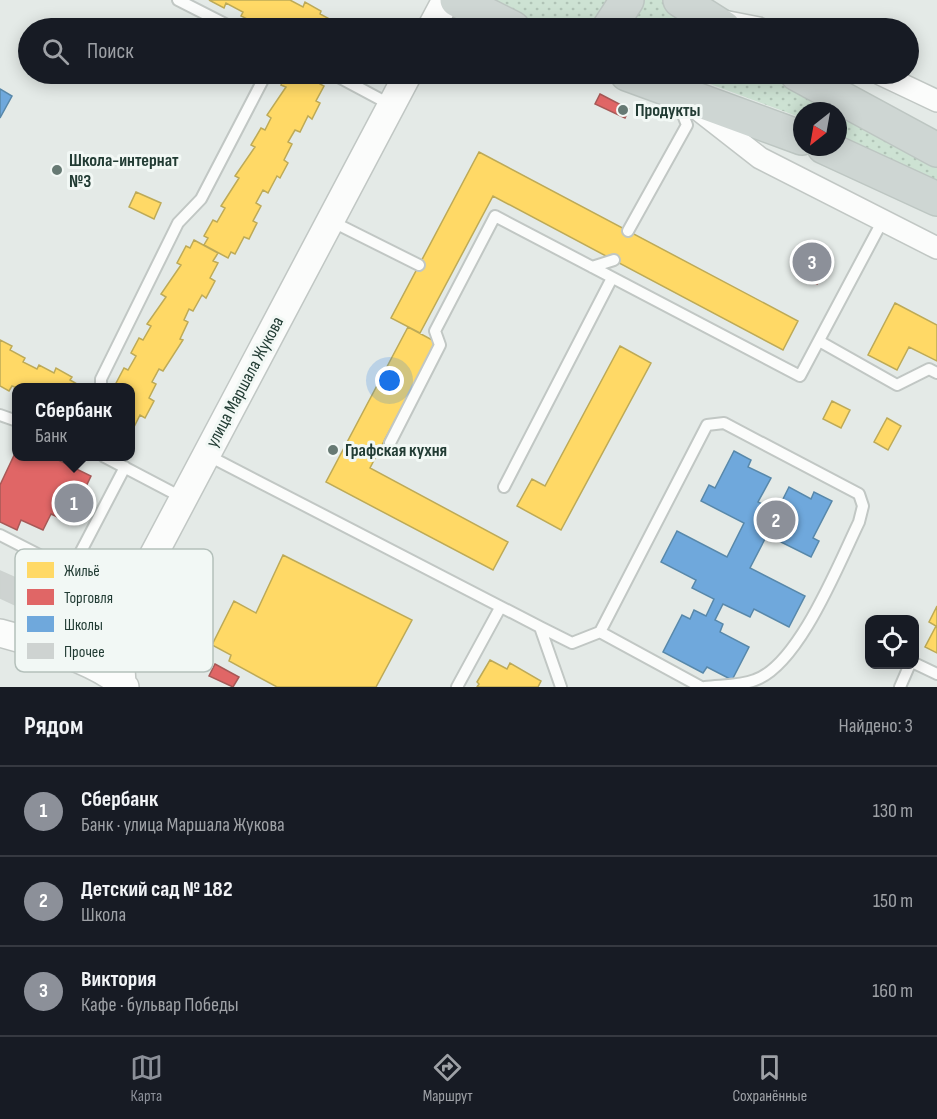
<!DOCTYPE html>
<html lang="ru">
<meta charset="utf-8">
<style>
:root{--surface:#171b24;--page:#20242c;--text:#f1f3f6;--muted:#9ea1a6;--line:#363941;--accent:#8c9099}
body{margin:0;font-family:"Sofia Sans Condensed",sans-serif;background:var(--page);color:var(--text)}
.controls{position:absolute;right:18px;bottom:18px;display:grid;overflow:hidden;border-radius:12px;box-shadow:0 3px 15px #0003}
.controls button{width:54px;height:54px;display:grid;place-items:center;padding:0;border:0;border-bottom:2px solid var(--line);background:var(--surface);color:var(--text);font:30px sans-serif}
.compass{position:absolute;left:793px;top:102px;width:54px;height:54px;border-radius:50%;background:var(--surface);box-shadow:0 3px 15px #0003;rotate:211deg}
.you{position:absolute;left:390px;top:381px;width:21px;height:21px;margin:-15px;border:4px solid #fff;border-radius:50%;background:#1a73e8;box-shadow:0 0 0 9px #1a73e833}
.badge{display:grid;place-items:center;width:39px;height:39px;border-radius:50%;background:var(--accent);color:#fff;font-size:20px;font-weight:700}
.pin{position:absolute;translate:-50% -50%;border:3px solid #fff;box-shadow:0 2px 6px #0006}
.popup{position:absolute;left:12px;top:383px;width:123px;height:78px;box-sizing:border-box;display:grid;place-content:center;border-radius:12px;background:var(--surface);filter:drop-shadow(0 2px 4px #0005);font-size:20px;white-space:nowrap;color:var(--muted)}
.popup b{font-size:22px;color:var(--text)}
.popup::after{content:'';position:absolute;left:50%;top:100%;margin-left:-12px;border:12px solid transparent;border-top-color:var(--surface)}
.list{margin:0;padding:0;list-style:none}
h2{display:flex;justify-content:space-between;align-items:center;height:78px;margin:0;padding:0 24px;font-size:26px}
h2 small{font-size:20px;font-weight:400;color:var(--muted)}
.list li{display:grid;grid-template-columns:39px 1fr auto;gap:18px;align-items:center;box-sizing:border-box;height:90px;padding:0 24px;border-top:2px solid var(--line)}
.list b{display:block;font-size:22px;white-space:nowrap}
.list p{margin:0;font-size:20px;white-space:nowrap;color:var(--muted)}
.list em{font-size:20px;font-style:normal;color:var(--muted)}
.icon{flex:none;width:33px;height:33px;fill:none;stroke:currentColor;stroke-width:2;stroke-linecap:round;stroke-linejoin:round}
.map{position:relative;flex:none;width:937px;height:687px;overflow:hidden}
.search{position:absolute;background:var(--surface);box-shadow:0 3px 15px #0003;left:18px;right:18px;top:18px;height:66px;display:flex;align-items:center;gap:15px;box-sizing:border-box;padding:0 21px;border-radius:33px;color:var(--muted);font-size:22px}
.sheet{height:348px;background:var(--surface)}
nav{display:flex;justify-content:space-around;align-items:center;box-sizing:border-box;height:84px;border-top:2px solid var(--line);background:var(--surface);font-size:16px;color:var(--muted)}
nav a{display:grid;justify-items:center;gap:3px}
nav .on{color:var(--accent)}
.map>svg:first-child{display:block}
.grass{fill:url(#grass-dots)}
.homes{fill:#ffd966;stroke:#bdaa57;stroke-width:1.5}
.shops{fill:#e06666;stroke:#a75957;stroke-width:1.5}
.schools{fill:#6fa8dc;stroke:#5888aa;stroke-width:1.5}
.building{fill:#ced3d1;stroke:#cdd3d0;stroke-width:1.5}
.lines{fill:none;stroke-linecap:round;stroke-linejoin:round}
.service-casing{stroke:#c1c7c4;stroke-width:14}
.minor-casing{stroke:#c1c7c4;stroke-width:24}
.tertiary-casing{stroke:#c1c7c4;stroke-width:30}
.primary-casing{stroke:#bdc6c2;stroke-width:36}
.service{stroke:#fbfcfb;stroke-width:10}
.minor{stroke:#fbfcfb;stroke-width:21}
.tertiary{stroke:#fbfcfb;stroke-width:27}
.primary{stroke:#ced6d3;stroke-width:33}
.poi-dot{fill:#667973;stroke:#f2f8f5;stroke-width:2}
.labels{text-anchor:middle;dominant-baseline:central;stroke-width:6;stroke-linejoin:round;paint-order:stroke}
.poi-label{font-size:18px;font-weight:bold;fill:#223c34;stroke:#f2f8f5;text-anchor:start}
.street-label{font-size:18px;fill:#223c34;stroke:#f2f8f5}
.key{fill:#f2f8f5;stroke:#b4c0bb;stroke-width:1.5}
.key-label{font-size:16px;fill:#223c34}
</style>
<div class="map">
<svg width="937" height="687" viewBox="0 0 937 687">
<defs>
<pattern id="grass-dots" width="8" height="8" patternUnits="userSpaceOnUse" patternTransform="scale(1.5)"><rect width="8" height="8" fill="#cde2d3"/><path d="M2 2h.1M6 6h.1" fill="none" stroke="#b0c3b6" stroke-width="1.8" stroke-linecap="round"/></pattern>
</defs>
<rect width="100%" height="100%" fill="#e4eae7"/>
<path class="grass" d="M490,0H610L598,22L587,28H546Z
M641,0H662L704,28H624Z
M683,74H771L837,111H802V118Z
M838,112L937,163V181L838,134Z"/>
<path class="homes" d="M209,0H290L303,7L305,2L321,11L320,14L337,23L335,27L338,28H270L272,26L260,19L257,24L241,16L243,12L226,3L224,8Z
M287,74L325,75L320,84L324,86L316,101L320,103L312,119L308,116L300,132L295,130L288,142L292,144L284,160L288,163L280,178L277,176L268,193L263,190L256,203L261,206L253,221L257,223L249,239L244,237L235,254L231,252L228,258L204,245L208,238L204,236L213,220L217,222L225,208L221,206L239,178L235,176L255,147L251,145L261,128L265,130L271,118L267,115L286,87L281,85Z
M479,152L798,321L783,350L493,196L420,333L391,318Z
M136,192L161,203L154,219L129,207Z
M194,240L218,253L213,261L218,263L210,278L215,281L206,298L202,295L193,311L189,309L184,320L188,322L180,339L183,340L163,371L159,369L152,382L156,384L149,398L154,401L145,418L140,415L132,431L131,388H118L115,385L124,368L128,370L136,356L131,353L139,338L143,340L151,326L147,324L166,297L161,294L181,265L177,263L186,246L190,248Z
M895,303L937,325V361L909,347L897,370L868,355Z
M408,327L436,342L370,468L508,542L493,570L326,482Z
M0,340L12,346L10,350L25,358L23,362L37,369L39,365L54,373L56,368L72,377L70,380L84,388H17L12,386L9,391L0,386Z
M620,346L651,363L561,530L517,506L532,479L545,486Z
M832,401L850,410L841,428L823,419Z
M887,418L901,426L888,450L874,442Z
M283,555L412,620L376,687H277L229,661L231,655L212,645L234,601L256,613Z
M937,606V653L925,647L936,626L929,622Z
M490,660L507,669L510,663L541,681L538,687H477L479,684L477,682Z"/>
<path class="shops" d="M600,94L629,109L625,118L595,104Z
M807,254L822,262L825,271L817,284L796,273L792,265L798,255Z
M17,449V456H50L91,476L69,522L51,514L43,530L21,520L17,530L0,522V485Z
M166,630L182,640L178,646L162,636Z
M215,664L239,677L233,687L209,676Z"/>
<path class="schools" d="M0,89L12,96L0,118Z
M734,451L751,460L748,467L771,478L758,502L777,511L789,487L811,499L814,492L832,501L813,538L819,541L811,557L767,535L750,568L805,596L789,627L754,609L750,617L723,604L715,620L723,624L720,632L749,647L732,680L707,667L703,673L663,652L682,615L690,619L694,610L706,616L714,599L692,588L696,580L661,562L677,531L727,557L744,523L701,501L709,485L715,488Z"/>
<path class="building" d="M0,571L38,588L28,611L0,598Z"/>
<g class="lines">
<defs>
<path id="service" d="M178,0L233,28
M333,74L391,105
M331,221L419,265
M628,231L687,125L677,100
M592,267L614,260
M819,341L897,385L929,369L937,373
M101,388V379L178,223L201,199L266,74
M0,415L17,421
M390,443L440,345L435,331L495,216L800,376L883,220
M207,455L540,627L561,687
M103,456L183,498
M504,487L612,278
M0,535L51,561L77,559L125,467
M540,627L572,643L600,632L707,425L724,423L859,494L863,506L859,522C839,563 799,665 755,680C740,686 720,685 705,687
M600,632L701,687
M914,663L937,674
M457,687L500,608
M900,687L910,664"/>
<path id="minor" d="M713,19L759,28
M880,74L937,101
M696,108L760,158L937,248"/>
<path id="tertiary" d="M431,28L446,0
M118,622L122,684
M0,633C34,642 100,662 125,687
M44,645L118,622L408,74"/>
<path id="primary" d="M457,0L513,28
M680,0L724,28
M609,28L627,0
M627,74L802,138
M797,74L937,150
M824,147L937,199"/>
</defs>
<use href="#service" class="service-casing"/>
<use href="#minor" class="minor-casing"/>
<use href="#tertiary" class="tertiary-casing"/>
<use href="#primary" class="primary-casing"/>
<use href="#service" class="service"/>
<use href="#minor" class="minor"/>
<use href="#tertiary" class="tertiary"/>
<use href="#primary" class="primary"/>
</g>
<g class="poi-dot">
<circle cx="623" cy="110" r="6"/>
<circle cx="57" cy="170" r="6"/>
<circle cx="333" cy="450" r="6"/>
</g>
<g class="labels">
<g class="poi-label">
<text x="635" y="110">Продукты</text>
<text x="69" y="160">Школа-интернат<tspan x="69" dy="21">№3</tspan></text>
<text x="345" y="450">Графская кухня</text>
</g>
<g class="street-label">
<text transform="translate(245 382) rotate(-62)">улица Маршала Жукова</text>
</g>
</g>
<rect x="15" y="549" width="198" height="123" rx="9" class="key"/>
<rect x="27" y="562" width="27" height="16" fill="#ffd966"/>
<rect x="27" y="589" width="27" height="16" fill="#e06666"/>
<rect x="27" y="616" width="27" height="16" fill="#6fa8dc"/>
<rect x="27" y="643" width="27" height="16" fill="#ced3d1"/>
<g class="key-label">
<text x="64" y="576">Жильё</text>
<text x="64" y="603">Торговля</text>
<text x="64" y="630">Школы</text>
<text x="64" y="657">Прочее</text>
</g>
</svg>
<div class="controls">
<button><svg class="icon" aria-label="locate" viewBox="0 0 24 24"><circle cx="12" cy="12" r="6"/><path d="M12 2v4M12 18v4M2 12h4M18 12h4"/></svg></button>
</div>
<svg class="compass" viewBox="-18 -18 36 36"><path d="M0-13l5 13h-10z" fill="#e53935"/><path d="M0 13l5-13h-10z" fill="#9ea1a6"/></svg>
<div class="you"></div>
<div class="pin badge" style="left:74px;top:503px">1</div>
<div class="popup"><b>Сбербанк</b>Банк</div>
<div class="pin badge" style="left:776px;top:520px">2</div>
<div class="pin badge" style="left:812px;top:262px">3</div>
<div class="search"><svg class="icon" aria-label="search" viewBox="0 0 24 24"><circle cx="10" cy="10" r="6"/><path d="M15 15l6 6"/></svg>Поиск</div>
</div>
<section class="sheet">
<h2>Рядом<small>Найдено: 3</small></h2>
<ul class="list">
<li><span class="badge">1</span><div><b>Сбербанк</b><p>Банк · улица Маршала Жукова</p></div><em>130 m</em></li>
<li><span class="badge">2</span><div><b>Детский сад № 182</b><p>Школа</p></div><em>150 m</em></li>
<li><span class="badge">3</span><div><b>Виктория</b><p>Кафе · бульвар Победы</p></div><em>160 m</em></li>
</ul>
</section>
<nav>
<a class="on"><svg class="icon" aria-label="map" viewBox="0 0 24 24"><path d="M3 6l6-2 6 2 6-2v14l-6 2-6-2-6 2zM9 4v14M15 6v14"/></svg>Карта</a>
<a><svg class="icon" aria-label="directions" viewBox="0 0 24 24"><path d="M12 3l9 9-9 9-9-9zM9 14v-3h6M13 9l2 2-2 2"/></svg>Маршрут</a>
<a><svg class="icon" aria-label="saved" viewBox="0 0 24 24"><path d="M7 4h10v16l-5-4-5 4z"/></svg>Сохранённые</a>
</nav>
